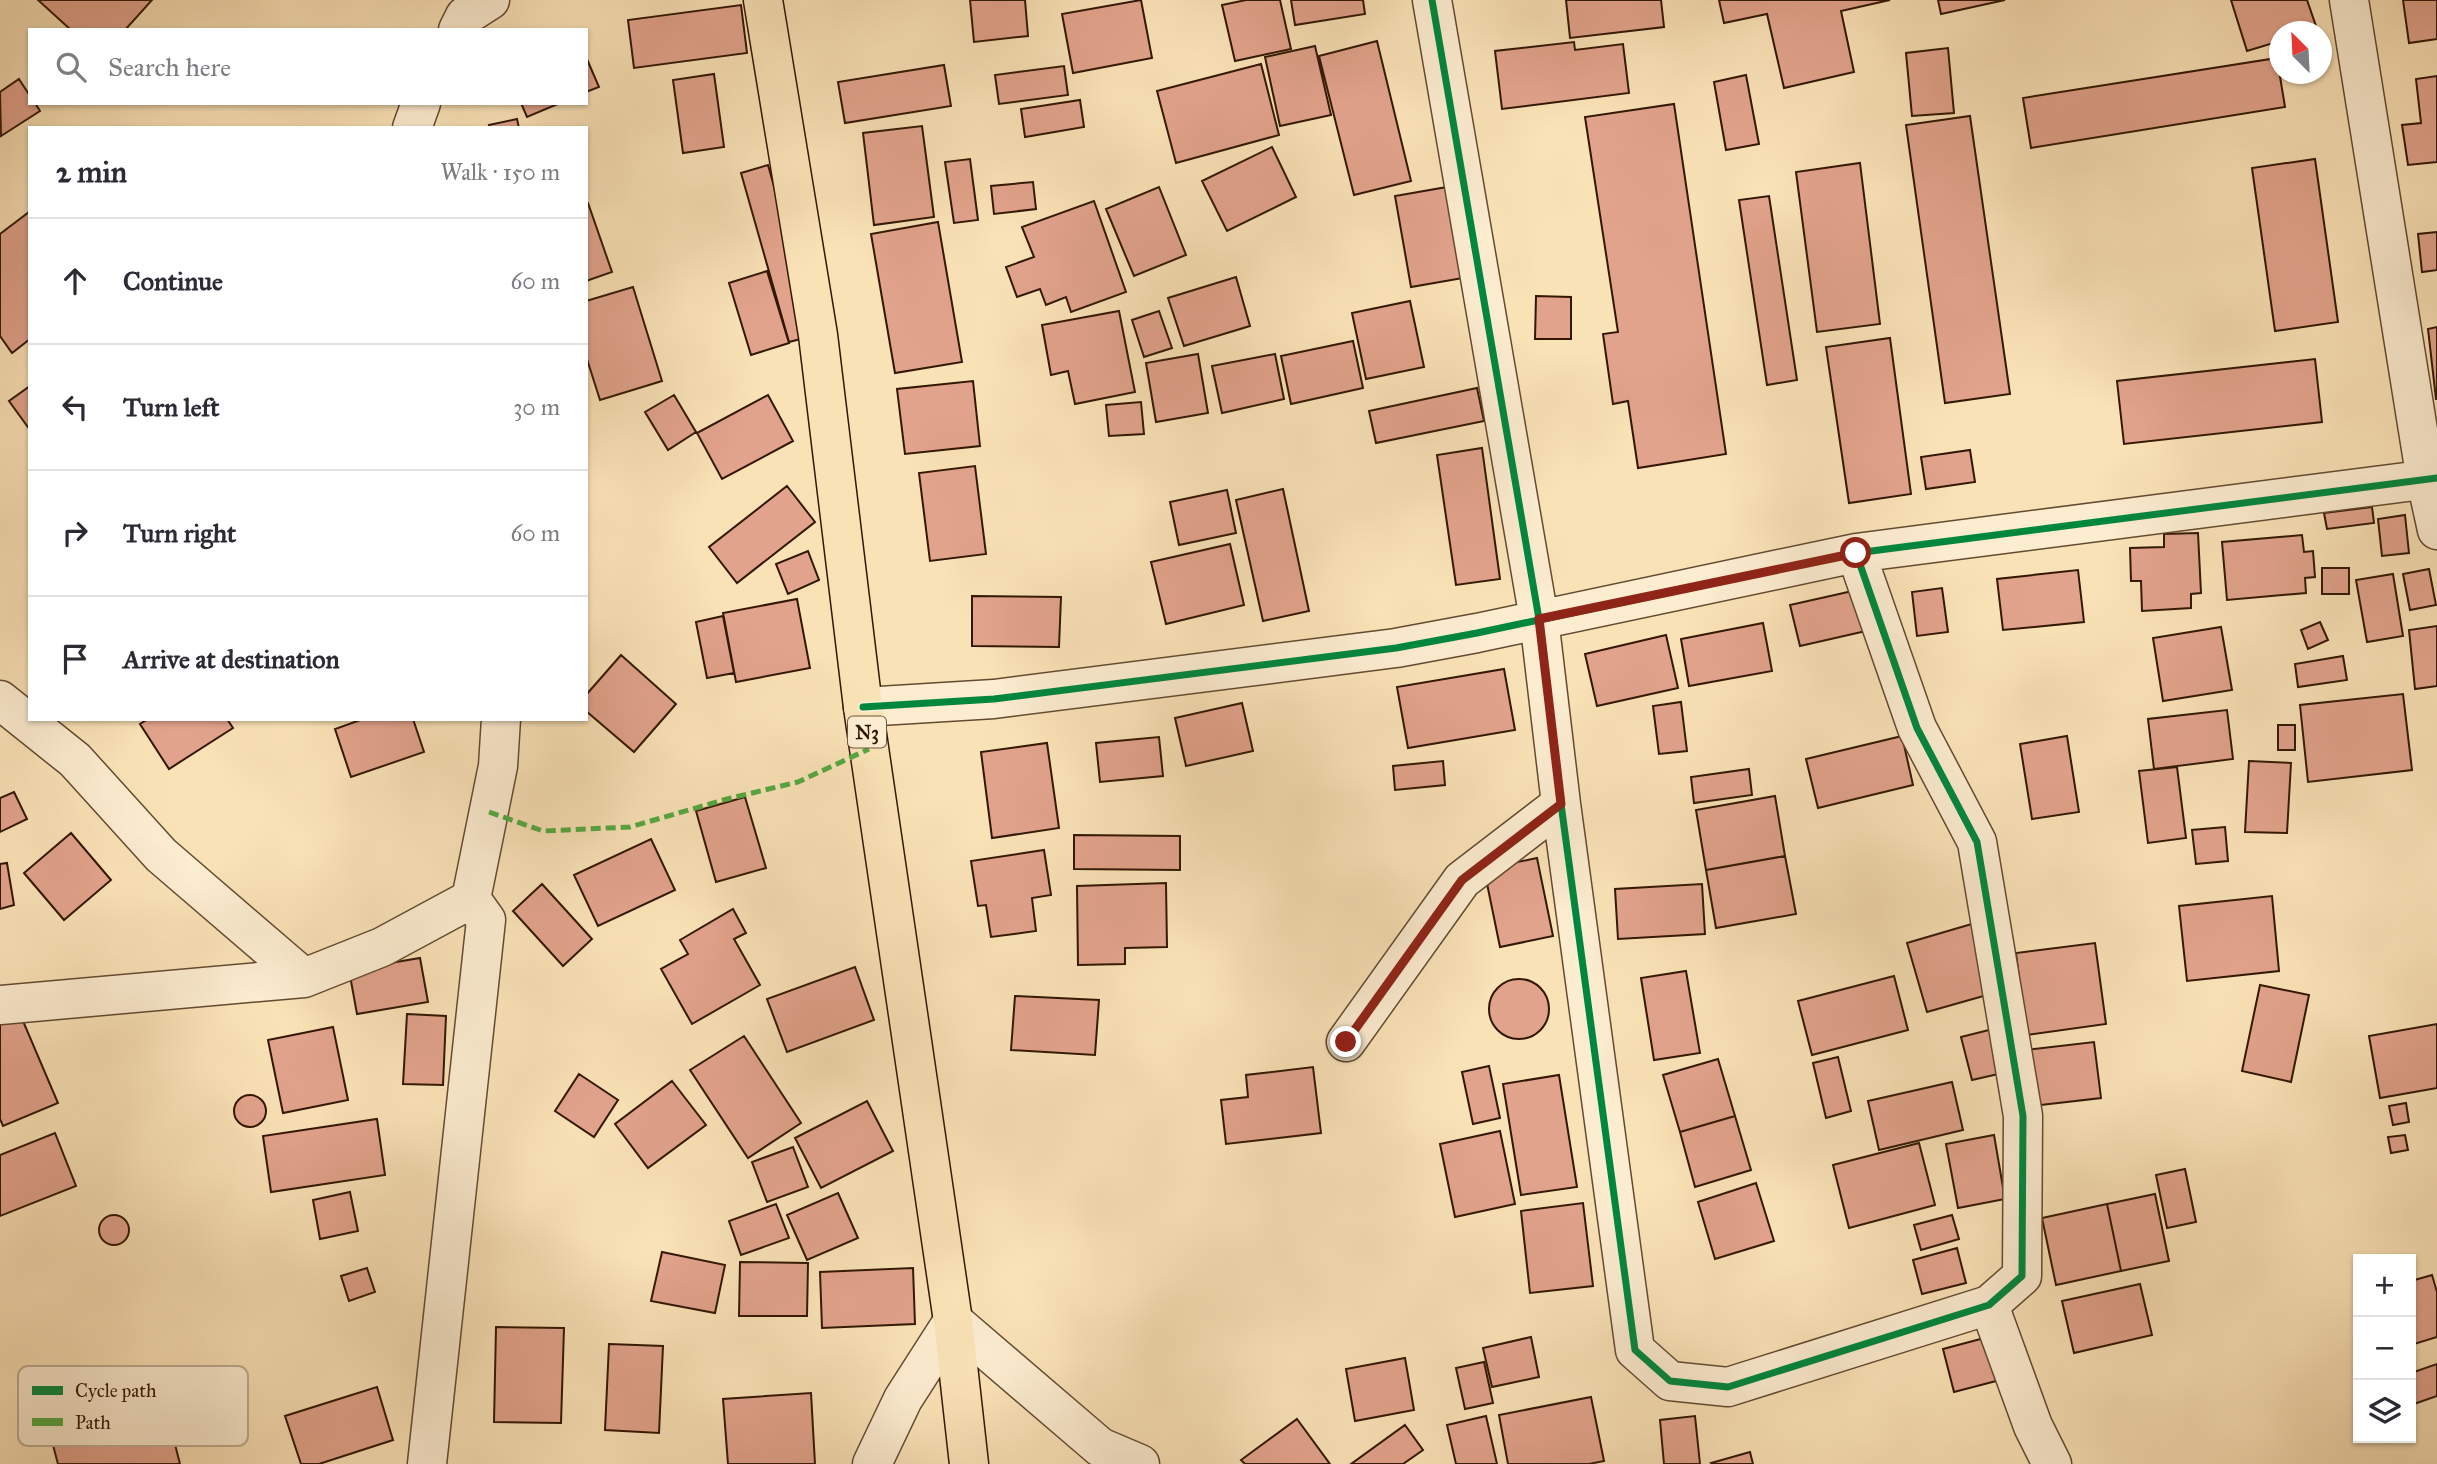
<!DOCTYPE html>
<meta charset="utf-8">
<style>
:root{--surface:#fff;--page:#f7f7f7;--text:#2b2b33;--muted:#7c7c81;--line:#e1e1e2}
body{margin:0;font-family:"IM FELL Great Primer",serif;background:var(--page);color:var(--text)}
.controls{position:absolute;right:21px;bottom:21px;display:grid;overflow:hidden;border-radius:0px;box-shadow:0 2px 5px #0004}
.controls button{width:63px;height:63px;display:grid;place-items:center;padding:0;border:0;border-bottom:2px solid var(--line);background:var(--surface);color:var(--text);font:35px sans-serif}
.compass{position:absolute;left:2269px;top:21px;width:63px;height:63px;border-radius:50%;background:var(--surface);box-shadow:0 2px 5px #0004;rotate:336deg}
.stop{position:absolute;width:21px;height:21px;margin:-16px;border:5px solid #8f2418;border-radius:50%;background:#fff}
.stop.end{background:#8f2418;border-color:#fff;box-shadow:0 2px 7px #0008}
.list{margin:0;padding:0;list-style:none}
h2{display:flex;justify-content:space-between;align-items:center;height:91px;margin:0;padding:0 28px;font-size:30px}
h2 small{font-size:23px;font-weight:400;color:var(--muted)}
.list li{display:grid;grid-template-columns:46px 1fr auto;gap:21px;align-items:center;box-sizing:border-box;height:126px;padding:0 28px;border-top:2px solid var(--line)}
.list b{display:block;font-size:26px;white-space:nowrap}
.list em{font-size:23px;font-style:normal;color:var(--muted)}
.icon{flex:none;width:38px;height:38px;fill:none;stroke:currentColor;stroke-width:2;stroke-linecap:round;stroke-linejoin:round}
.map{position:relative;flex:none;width:2437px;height:1464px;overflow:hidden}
.search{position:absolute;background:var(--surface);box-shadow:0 2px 5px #0004;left:28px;top:28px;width:560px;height:77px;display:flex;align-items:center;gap:18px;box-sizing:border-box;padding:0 24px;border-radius:0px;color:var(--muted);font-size:26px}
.panel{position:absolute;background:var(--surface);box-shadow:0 2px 5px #0004;left:28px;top:126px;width:560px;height:595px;border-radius:0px}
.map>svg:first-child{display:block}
.building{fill:#e2a38c;stroke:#321704;stroke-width:2}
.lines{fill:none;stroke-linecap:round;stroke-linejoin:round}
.minor-casing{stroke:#644a31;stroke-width:41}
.highway-casing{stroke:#321704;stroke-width:41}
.minor{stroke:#fcecd0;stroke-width:38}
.highway{stroke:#fae2b7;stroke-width:38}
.quiet{stroke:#54a940;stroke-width:5;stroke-dasharray:10 5;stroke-linecap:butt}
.cycleway-casing{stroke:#fcecd0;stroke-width:11}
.cycleway{stroke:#00873e;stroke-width:7}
.route{stroke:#8f2418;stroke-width:9}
.labels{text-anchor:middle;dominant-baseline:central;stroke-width:5;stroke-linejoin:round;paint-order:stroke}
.shield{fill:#fcecd0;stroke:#6f5741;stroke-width:2}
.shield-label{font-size:19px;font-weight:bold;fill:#321704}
.key{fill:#fcecd0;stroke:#bfac93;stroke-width:2}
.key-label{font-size:19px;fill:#321704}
</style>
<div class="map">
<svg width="2437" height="1464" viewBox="0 0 2437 1464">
<rect width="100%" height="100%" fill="#fae2b7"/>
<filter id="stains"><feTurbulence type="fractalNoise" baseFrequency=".00286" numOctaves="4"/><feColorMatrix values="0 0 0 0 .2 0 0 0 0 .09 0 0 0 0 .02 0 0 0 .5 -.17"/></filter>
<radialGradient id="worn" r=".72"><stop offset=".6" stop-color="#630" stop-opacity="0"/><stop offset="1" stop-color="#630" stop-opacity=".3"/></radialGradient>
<path class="building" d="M38,0H152L125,30H71Z
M970,0H1025L1028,36L974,42Z
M1141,0L1152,58L1073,73L1062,14Z
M1246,0H1280L1291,49L1235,61L1222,5Z
M1291,0H1363L1365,14L1295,25Z
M1566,0H1661L1664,27L1570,38Z
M1719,0H1890L1841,11L1854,72L1784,88L1767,14L1724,23Z
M1938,0H2005L1941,14Z
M2231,0H2307L2317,29L2309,32H2280V41L2247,51Z
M2403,0H2437V39L2409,43Z
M741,5L747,53L634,68L628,20Z
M1377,41L1411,181L1354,195L1319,56Z
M1574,42L1575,50L1623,44L1629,93L1502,109L1495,51Z
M1315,46L1331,115L1280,126L1265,57Z
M1948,48L1954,113L1912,116L1906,53Z
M586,57L599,87L586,92Z
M2277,58L2285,107L2031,148L2023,98Z
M1261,64L1279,135L1176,163L1157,91Z
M944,65L951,106L845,123L838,82Z
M1064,66L1068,95L999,104L995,75Z
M714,74L724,147L683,153L673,80Z
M1746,75L1759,144L1726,150L1714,82Z
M2437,76V162L2408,165L2402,125L2421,123L2416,79Z
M19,79L30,96V103H35L40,111L1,136L0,92Z
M1080,100L1084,127L1025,137L1021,109Z
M521,103H560L527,117Z
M1674,104L1726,454L1638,468L1628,401L1613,404L1603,334L1618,332L1585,117Z
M1970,116L2010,394L1945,403L1906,125Z
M517,119L519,128H490L489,125Z
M922,126L934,217L874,225L863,133Z
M1272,147L1296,197L1227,231L1202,181Z
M970,159L978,220L954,223L945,162Z
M2315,159L2338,322L2275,331L2252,168Z
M1860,163L1880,324L1817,332L1796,172Z
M768,165L816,335L789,342L741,173Z
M1033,182L1036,209L994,214L991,186Z
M1159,187L1186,255L1134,276L1106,209Z
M1447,187L1463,278L1411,287L1395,196Z
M1769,196L1797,380L1767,385L1739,200Z
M1094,201L1126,292L1071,312L1066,297L1046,305L1040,289L1017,297L1006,267L1034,257L1022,227Z
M586,203H588L612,272L586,281Z
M29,212L30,339L12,353L0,336V234Z
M938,222L962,362L895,373L871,234Z
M2437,232V270L2422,272L2418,234Z
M767,271L789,343L751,355L729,283Z
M1236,277L1250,326L1184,346L1168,298Z
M633,287L662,381L600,400L586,356V301Z
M1536,296L1571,297V339H1535Z
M1410,301L1424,367L1366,379L1352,313Z
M1119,311L1135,392L1075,404L1068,371L1051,375L1042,325Z
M1159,311L1172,348L1144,357L1132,320Z
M2437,327V399H2436L2428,329Z
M1890,338L1911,494L1849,503L1826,347Z
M1353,341L1363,388L1291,404L1281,356Z
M1198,354L1208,413L1156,422L1146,363Z
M1275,354L1284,399L1222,413L1212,366Z
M2315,359L2322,422L2124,444L2117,381Z
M973,381L980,446L905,454L897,389Z
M30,386V430L9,401Z
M1477,388L1484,421L1376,443L1369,411Z
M674,395L696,432L668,450L645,412Z
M768,395L793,441L722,479L697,433Z
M1141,402L1144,434L1109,436L1106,405Z
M1482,448L1500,579L1456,585L1437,455Z
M1970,450L1975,482L1926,489L1921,457Z
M975,466L986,554L930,561L919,473Z
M787,486L815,522L737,583L709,547Z
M1283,489L1309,611L1263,621L1236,500Z
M1227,490L1236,533L1179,545L1170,502Z
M2372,507L2374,523L2327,529L2324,513Z
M2405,515L2409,553L2382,556L2378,519Z
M2198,533L2201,593L2191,594V608L2142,611L2141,581H2131L2130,548L2164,547V534Z
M2302,535L2304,552L2313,551L2315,577L2305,578L2306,593L2227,600L2222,542Z
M1230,544L1244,605L1166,624L1151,562Z
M808,551L819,580L788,594L776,564Z
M2322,568H2349V594H2322Z
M2429,569L2436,605L2410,610L2403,574Z
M2078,570L2084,622L2003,630L1997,579Z
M2393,574L2403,636L2367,642L2356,580Z
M1942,588L1948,632L1917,636L1912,592Z
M1857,590L1866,631L1800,646L1790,605Z
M972,596L1061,597L1059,647L972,646Z
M797,599L810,668L736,682L723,613Z
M723,616L734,673L707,678L696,622Z
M2320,622L2328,640L2308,649L2301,630Z
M1763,623L1772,671L1689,686L1681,639Z
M2437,626V686L2415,689L2409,630Z
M2221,627L2232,690L2163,701L2153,638Z
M1666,635L1678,688L1597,706L1585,654Z
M621,655L676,704L634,752L586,711V695Z
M2343,656L2347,680L2298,687L2295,664Z
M1504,669L1515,730L1408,748L1397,687Z
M2403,694L2412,770L2308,782L2300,705Z
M1681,702L1687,751L1659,754L1653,706Z
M1242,703L1253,751L1186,766L1175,718Z
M2227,710L2233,759L2154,769L2148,719Z
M148,719H227L233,728L169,769L140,724Z
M363,719H413L424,752L351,777L335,729Z
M2278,725H2295V750H2278Z
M1902,736L1913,785L1818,808L1806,759Z
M2067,736L2079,812L2032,819L2020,744Z
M1159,737L1163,776L1100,782L1096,743Z
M1047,743L1059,828L992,838L981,752Z
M1443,761L1445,785L1395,790L1393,766Z
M2249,761L2291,763L2287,833L2245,832Z
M2177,767L2186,838L2148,843L2139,771Z
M1749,769L1752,795L1694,803L1691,777Z
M14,792L27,819L0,832V798Z
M1775,796L1785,856L1706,870L1696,810Z
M745,797L766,868L716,882L696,811Z
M2225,827L2228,861L2196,864L2192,830Z
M71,833L111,880L64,920L24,873Z
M1074,835L1180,836V870L1074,869Z
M651,839L675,890L598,926L574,875Z
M1044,850L1051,895L1032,898L1036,931L991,937L986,905L978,906L971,861Z
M1785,856L1796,914L1716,928L1706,870Z
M1537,858L1553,936L1500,947L1484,869Z
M7,863L14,905L0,909V864Z
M1166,883L1167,947L1125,948V964L1078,965L1077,886Z
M542,884L592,939L563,966L513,911Z
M1702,884L1705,934L1618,939L1615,889Z
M2272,896L2279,971L2187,981L2179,906Z
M733,909L746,933L734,939L760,985L692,1024L661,969L688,954L680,940Z
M1975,923L1994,993L1927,1012L1907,943Z
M2095,943L2106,1024L2026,1035L2016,953Z
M420,958L428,1002L357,1014L349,970Z
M855,967L874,1020L787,1052L767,999Z
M1686,971L1700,1053L1654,1060L1641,978Z
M1894,976L1908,1030L1812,1055L1798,1001Z
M1489 1009a30 30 0 1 1 60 0a30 30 0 1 1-60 0Z
M2260,985L2309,995L2291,1082L2242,1071Z
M1015,996L1099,1000L1095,1055L1011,1050Z
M17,1007L58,1103L3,1126L0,1119V1014Z
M407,1014L446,1016L443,1085L403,1084Z
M2437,1024V1088L2380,1098L2369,1036Z
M333,1027L348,1100L283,1113L268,1040Z
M1997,1028L2007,1072L1972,1080L1961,1037Z
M744,1036L801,1123L748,1158L690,1070Z
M2094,1042L2101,1098L2032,1106L2025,1050Z
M1838,1057L1851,1111L1826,1118L1813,1063Z
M1718,1059L1735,1116L1680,1132L1663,1075Z
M1489,1066L1500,1118L1473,1124L1462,1072Z
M1313,1067L1321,1133L1226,1144L1221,1100L1248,1097L1246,1075Z
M579,1074L618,1100L594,1137L555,1111Z
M1559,1075L1577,1187L1521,1195L1503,1084Z
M672,1081L706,1125L648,1168L615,1124Z
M1952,1082L1963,1130L1879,1150L1868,1101Z
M234 1111a16 16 0 1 1 32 0a16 16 0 1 1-32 0Z
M867,1101L893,1151L821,1188L795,1138Z
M2406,1103L2409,1122L2393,1125L2389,1106Z
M1735,1116L1751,1170L1695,1187L1680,1132Z
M377,1119L385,1175L271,1192L263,1136Z
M1500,1131L1515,1204L1455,1217L1440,1144Z
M55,1133L76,1186L0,1216V1155Z
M1994,1135L2005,1199L1958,1208L1946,1144Z
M2405,1135L2408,1150L2391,1153L2388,1137Z
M1919,1143L1935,1205L1849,1228L1833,1165Z
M793,1147L808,1187L767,1202L752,1162Z
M2185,1169L2196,1222L2167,1228L2156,1175Z
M1756,1183L1774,1241L1715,1259L1698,1202Z
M350,1192L358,1231L320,1239L313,1200Z
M838,1193L858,1238L807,1260L787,1215Z
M2155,1194L2169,1261L2121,1271L2107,1204Z
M1583,1203L1593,1286L1530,1293L1521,1211Z
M776,1204L789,1238L741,1255L729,1221Z
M2107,1204L2121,1271L2056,1285L2042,1218Z
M1952,1215L1959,1239L1921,1250L1914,1225Z
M99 1230a15 15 0 1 1 30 0a15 15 0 1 1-30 0Z
M1957,1248L1966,1283L1922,1294L1913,1260Z
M662,1252L725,1265L715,1313L651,1301Z
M740,1262L808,1263L807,1316H739Z
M367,1268L375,1292L349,1301L341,1276Z
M913,1268L915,1324L822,1328L820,1272Z
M2432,1275L2437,1292V1337L2411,1345V1281Z
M2140,1284L2152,1335L2074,1353L2062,1301Z
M496,1327L564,1328L561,1423L494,1422Z
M1531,1337L1539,1377L1492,1387L1483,1348Z
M1988,1337L2000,1380L1954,1392L1943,1349Z
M609,1344L663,1346L659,1433L605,1430Z
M1405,1358L1414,1410L1355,1421L1346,1369Z
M1484,1362L1493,1403L1465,1409L1456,1368Z
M2437,1364V1396L2411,1405V1373Z
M160,1385L180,1464H58L45,1415Z
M377,1387L393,1440L319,1464H301L285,1416Z
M811,1393L815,1464H728L723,1399Z
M1591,1397L1604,1461L1589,1464H1508L1499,1415Z
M1486,1416L1497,1464H1456L1447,1425Z
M1695,1416L1700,1464H1664L1660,1420Z
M1297,1419L1330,1464H1245L1241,1460Z
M1405,1425L1423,1450L1403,1464H1351Z
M1750,1452L1753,1464H1712L1711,1463Z"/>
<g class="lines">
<defs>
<path id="minor" d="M1432,0L1539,619L1561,804L1635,1350L1670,1381L1728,1387L1989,1305L2022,1276L2023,1116L1977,842L1917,728L1856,553
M2349,0L2426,480L2437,530
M458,30L465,16L490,0
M412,128L421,103
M0,700L75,760L161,855L304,978
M863,707L994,699L1396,648L1477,633L1856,553L2437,478
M0,1005L304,978L382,947L471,899L498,766L501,719
M1346,1042L1462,880L1561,804
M1989,1305L2033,1426L2052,1464
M427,1464L486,920L471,899
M872,1464L903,1399L953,1321L1100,1447L1140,1464"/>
<path id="highway" d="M763,0L818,335L863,707L953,1321L969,1464"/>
</defs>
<use href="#minor" class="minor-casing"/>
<use href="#highway" class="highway-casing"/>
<use href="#minor" class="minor"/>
<use href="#highway" class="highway"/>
<path class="quiet" d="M489,812L543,831L630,827L727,799L798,782L869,749"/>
<defs>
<path id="cycleway" d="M1432,0L1539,619L1561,804L1635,1350L1670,1381L1728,1387L1989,1305L2022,1276L2023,1116L1977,842L1917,728L1856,553
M863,707L994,699L1396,648L1477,633L1856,553L2437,478"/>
</defs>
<use href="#cycleway" class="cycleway-casing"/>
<use href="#cycleway" class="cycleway"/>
</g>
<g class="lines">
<path class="route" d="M1346,1042L1462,880L1561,804L1539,619L1856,553"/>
</g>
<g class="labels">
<rect class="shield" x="848" y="716.5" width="38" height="31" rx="5"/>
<g class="shield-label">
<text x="867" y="732">N3</text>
</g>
</g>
<rect x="18" y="1366" width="230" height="80" rx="10" class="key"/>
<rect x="32" y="1386" width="31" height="9" fill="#00873e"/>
<rect x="32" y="1418" width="31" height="8" fill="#54a940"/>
<g class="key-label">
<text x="75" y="1397">Cycle path</text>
<text x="75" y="1429">Path</text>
</g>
<rect width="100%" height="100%" filter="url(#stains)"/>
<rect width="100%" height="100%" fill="url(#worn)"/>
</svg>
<div class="controls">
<button>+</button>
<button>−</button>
<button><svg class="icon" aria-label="layers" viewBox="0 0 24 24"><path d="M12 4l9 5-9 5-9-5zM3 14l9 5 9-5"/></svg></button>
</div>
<svg class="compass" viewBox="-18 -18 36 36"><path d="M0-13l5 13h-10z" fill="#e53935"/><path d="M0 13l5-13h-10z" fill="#7c7c81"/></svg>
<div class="stop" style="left:1856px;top:553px"></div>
<div class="stop end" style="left:1346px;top:1042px"></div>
<div class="search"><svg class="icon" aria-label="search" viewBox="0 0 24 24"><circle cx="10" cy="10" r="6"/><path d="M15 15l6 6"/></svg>Search here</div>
<section class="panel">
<h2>2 min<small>Walk · 150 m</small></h2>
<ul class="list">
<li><svg class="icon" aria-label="ahead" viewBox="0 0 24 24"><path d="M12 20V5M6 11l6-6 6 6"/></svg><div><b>Continue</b></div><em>60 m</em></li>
<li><svg class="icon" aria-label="left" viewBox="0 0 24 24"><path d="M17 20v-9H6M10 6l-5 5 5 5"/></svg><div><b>Turn left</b></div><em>30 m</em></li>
<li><svg class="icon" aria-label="right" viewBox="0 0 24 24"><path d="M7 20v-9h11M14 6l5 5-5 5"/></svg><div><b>Turn right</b></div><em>60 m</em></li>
<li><svg class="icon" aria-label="arrive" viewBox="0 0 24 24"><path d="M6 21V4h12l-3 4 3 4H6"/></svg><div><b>Arrive at destination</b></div></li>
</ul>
</section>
</div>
